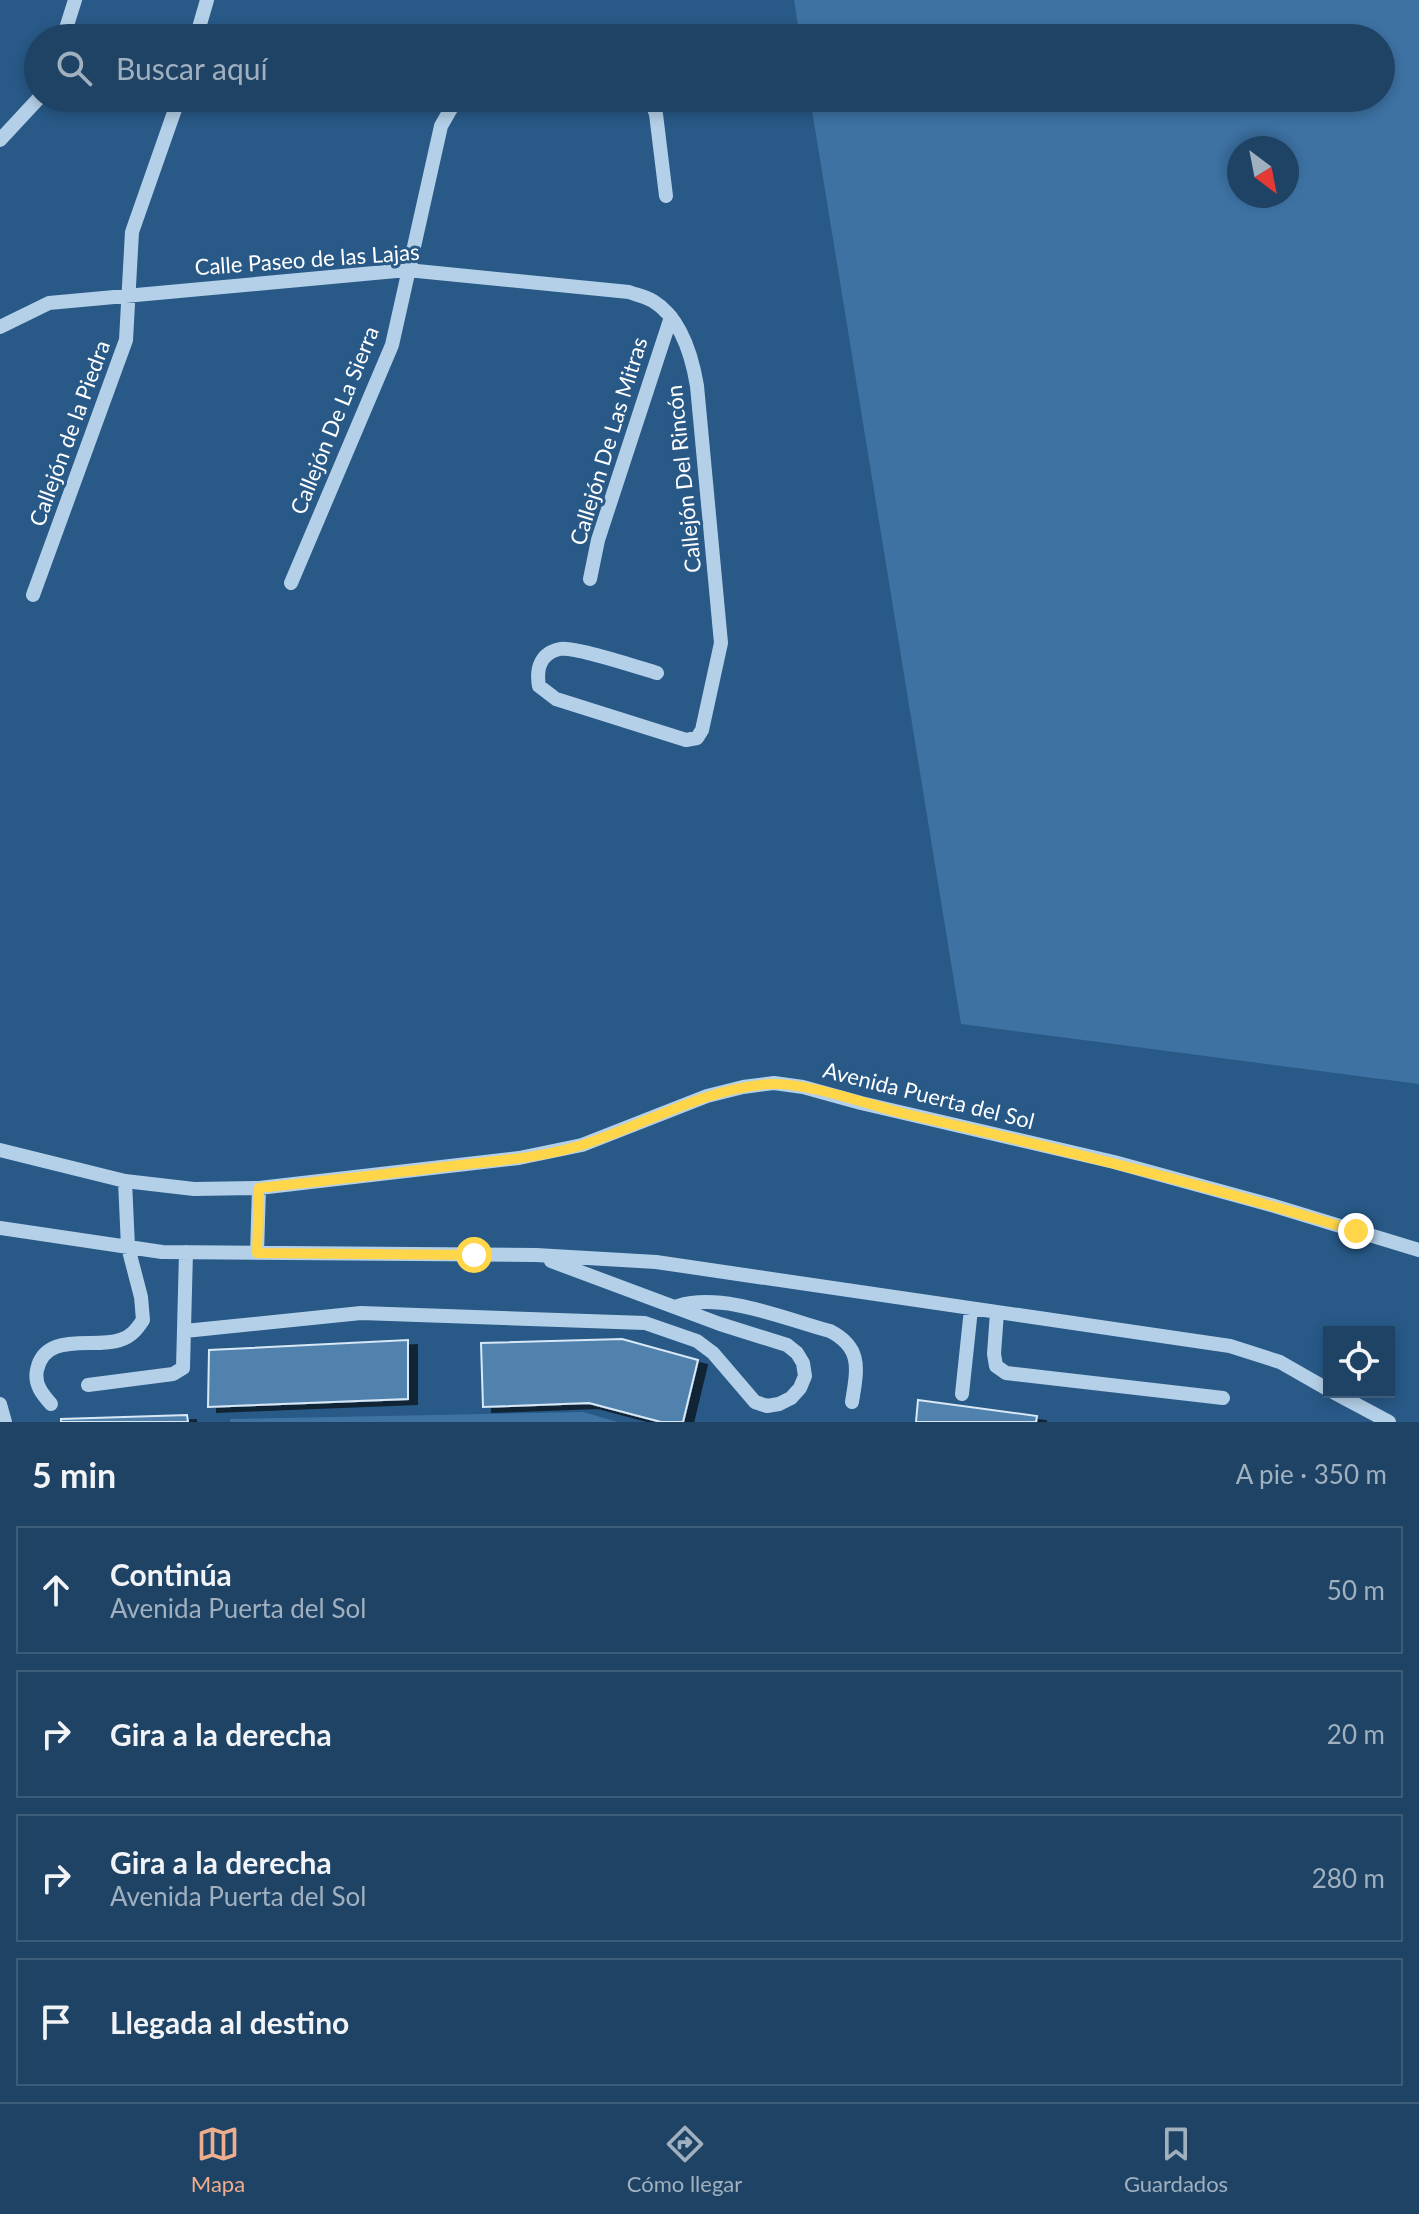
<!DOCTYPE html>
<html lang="es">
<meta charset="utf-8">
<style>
:root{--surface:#1e4365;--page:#2b4e6e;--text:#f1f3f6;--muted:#a1b0bf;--line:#3c5c79;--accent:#eead8d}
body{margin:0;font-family:Lato,sans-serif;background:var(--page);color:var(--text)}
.controls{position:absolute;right:24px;bottom:24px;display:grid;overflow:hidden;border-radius:0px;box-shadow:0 4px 12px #0003}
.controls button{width:72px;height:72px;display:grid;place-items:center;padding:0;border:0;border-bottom:2px solid var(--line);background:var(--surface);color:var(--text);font:40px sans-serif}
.compass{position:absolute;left:1227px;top:136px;width:72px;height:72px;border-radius:50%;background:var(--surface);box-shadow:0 4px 12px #0003;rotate:148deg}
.stop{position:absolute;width:24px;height:24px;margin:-18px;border:6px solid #ffd54a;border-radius:50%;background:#fff}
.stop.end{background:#ffd54a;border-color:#fff;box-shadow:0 2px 8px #0008}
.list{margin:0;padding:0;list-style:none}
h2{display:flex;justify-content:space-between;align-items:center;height:104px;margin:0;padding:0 32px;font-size:34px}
h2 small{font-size:26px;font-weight:400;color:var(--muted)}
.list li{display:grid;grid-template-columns:52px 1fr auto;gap:24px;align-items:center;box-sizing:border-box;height:128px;margin:0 16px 16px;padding:0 16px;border:2px solid var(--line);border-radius:0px}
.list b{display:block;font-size:30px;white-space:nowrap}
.list p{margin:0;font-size:26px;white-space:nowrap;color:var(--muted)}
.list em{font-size:26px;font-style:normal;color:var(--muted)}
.icon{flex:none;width:44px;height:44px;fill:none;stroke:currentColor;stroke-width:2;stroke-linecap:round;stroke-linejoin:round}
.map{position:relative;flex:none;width:1419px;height:1422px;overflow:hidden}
.search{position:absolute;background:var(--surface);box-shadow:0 4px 12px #0003;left:24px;right:24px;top:24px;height:88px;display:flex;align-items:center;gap:20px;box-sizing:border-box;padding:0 28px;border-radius:44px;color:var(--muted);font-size:30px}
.sheet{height:680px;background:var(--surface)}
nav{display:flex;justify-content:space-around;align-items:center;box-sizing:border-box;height:112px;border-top:2px solid var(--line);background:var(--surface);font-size:22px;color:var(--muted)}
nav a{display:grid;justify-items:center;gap:4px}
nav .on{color:var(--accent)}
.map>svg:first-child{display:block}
.green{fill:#3d72a3;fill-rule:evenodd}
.building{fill:#5182ae;stroke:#d8e8f6;stroke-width:2;filter:url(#shadow)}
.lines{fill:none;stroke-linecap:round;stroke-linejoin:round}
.minor{stroke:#b4d0e8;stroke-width:14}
.route{stroke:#ffd54a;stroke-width:10}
.labels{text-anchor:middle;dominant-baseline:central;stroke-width:6;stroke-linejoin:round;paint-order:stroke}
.street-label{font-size:22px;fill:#fff;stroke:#285987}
</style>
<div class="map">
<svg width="1419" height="1422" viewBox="0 0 1419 1422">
<defs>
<filter id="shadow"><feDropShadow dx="9" dy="5" stdDeviation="0" flood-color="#0009"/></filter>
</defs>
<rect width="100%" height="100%" fill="#285987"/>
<path class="green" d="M794,0H1419V1084L961,1024L810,98H1381V38H800ZM1287,148V196H1239V148Z
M583,1412L618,1422H230V1419Z"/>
<path class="building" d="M622,1339L698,1360L683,1422H661L589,1403L483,1407L481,1343Z
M408,1340V1399L208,1407L209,1350Z
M918,1400L1037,1416L1036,1422H916Z
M187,1415L188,1422H61V1419Z"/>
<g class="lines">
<path class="minor" d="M63,38L75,0
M196,38L207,0
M538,38L548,34L576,38
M650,98L656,114L666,196
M0,140L39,98
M0,327L49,303L407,270L629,292C637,295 646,297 653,301C681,318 692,356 697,386L721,643L702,730L697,738L686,740L556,699L539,686C536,669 540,653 560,649C574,646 640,668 657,673
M590,579L598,540L671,317
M291,583L392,345L441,126L457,98
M33,595L126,340L132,232L179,98
M0,1150L125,1181L194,1189L259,1188L519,1158L582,1145L707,1096L743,1087L774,1083L803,1087L861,1103L1114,1162L1271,1205L1419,1250
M0,1228L162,1252L536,1255L656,1262L1230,1346L1280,1362L1329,1390
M257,1253L259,1188
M678,1306C723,1292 785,1319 830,1331C863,1348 857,1370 852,1402
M997,1312L994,1354L996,1366L1006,1373L1223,1398
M185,1331L361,1313L645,1323L697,1341L713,1353L755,1402L767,1406L779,1404L791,1398L800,1388L805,1376L803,1363L797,1353L787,1345L720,1324L551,1261
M88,1385L173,1374L183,1368L186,1252
M1333,1392L1389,1422
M962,1394L971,1309
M0,1404L5,1422
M51,1404C42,1394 34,1384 37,1370C45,1331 93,1349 120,1340C131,1337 137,1329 143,1320L141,1297L128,1247L125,1181"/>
</g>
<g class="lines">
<path class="route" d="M474,1255L257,1253L259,1188C323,1181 387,1174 451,1166C495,1161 540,1158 582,1145C645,1125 704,1088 771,1084C807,1082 869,1105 906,1114C1057,1148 1207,1185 1356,1231"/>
</g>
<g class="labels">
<g class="street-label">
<text transform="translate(307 259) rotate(-4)">Calle Paseo de las Lajas</text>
<text transform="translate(334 420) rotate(-68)">Callejón De La Sierra</text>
<text transform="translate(69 433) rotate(-70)">Callejón de la Piedra</text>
<text transform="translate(608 441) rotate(-73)">Callejón De Las Mitras</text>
<text transform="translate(683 479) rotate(-96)">Callejón Del Rincón</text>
<text transform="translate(929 1095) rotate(14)">Avenida Puerta del Sol</text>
</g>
</g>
</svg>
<div class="controls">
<button><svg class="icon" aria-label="locate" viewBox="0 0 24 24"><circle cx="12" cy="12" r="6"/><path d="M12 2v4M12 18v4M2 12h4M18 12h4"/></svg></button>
</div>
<svg class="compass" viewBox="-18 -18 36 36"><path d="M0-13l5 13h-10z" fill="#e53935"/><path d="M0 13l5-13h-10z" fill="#a1b0bf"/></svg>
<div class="stop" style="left:474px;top:1255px"></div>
<div class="stop end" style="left:1356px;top:1231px"></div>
<div class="search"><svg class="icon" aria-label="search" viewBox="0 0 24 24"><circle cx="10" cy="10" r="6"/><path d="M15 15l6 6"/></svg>Buscar aquí</div>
</div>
<section class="sheet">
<h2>5 min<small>A pie · 350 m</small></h2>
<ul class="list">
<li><svg class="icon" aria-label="ahead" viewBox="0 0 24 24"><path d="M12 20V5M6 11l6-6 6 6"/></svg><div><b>Continúa</b><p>Avenida Puerta del Sol</p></div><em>50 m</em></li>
<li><svg class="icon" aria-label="right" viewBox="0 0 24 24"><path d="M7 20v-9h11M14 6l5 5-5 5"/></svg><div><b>Gira a la derecha</b></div><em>20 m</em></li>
<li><svg class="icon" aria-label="right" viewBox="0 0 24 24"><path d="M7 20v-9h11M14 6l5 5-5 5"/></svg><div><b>Gira a la derecha</b><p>Avenida Puerta del Sol</p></div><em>280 m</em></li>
<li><svg class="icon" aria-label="arrive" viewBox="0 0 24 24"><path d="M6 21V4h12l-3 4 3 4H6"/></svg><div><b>Llegada al destino</b></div></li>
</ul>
</section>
<nav>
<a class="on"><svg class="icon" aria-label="map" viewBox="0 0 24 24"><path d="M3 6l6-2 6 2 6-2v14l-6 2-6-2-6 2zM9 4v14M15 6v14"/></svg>Mapa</a>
<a><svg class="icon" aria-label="directions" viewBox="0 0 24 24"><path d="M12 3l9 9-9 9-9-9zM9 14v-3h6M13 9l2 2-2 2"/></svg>Cómo llegar</a>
<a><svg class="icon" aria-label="saved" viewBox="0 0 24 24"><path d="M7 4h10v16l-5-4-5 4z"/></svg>Guardados</a>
</nav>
